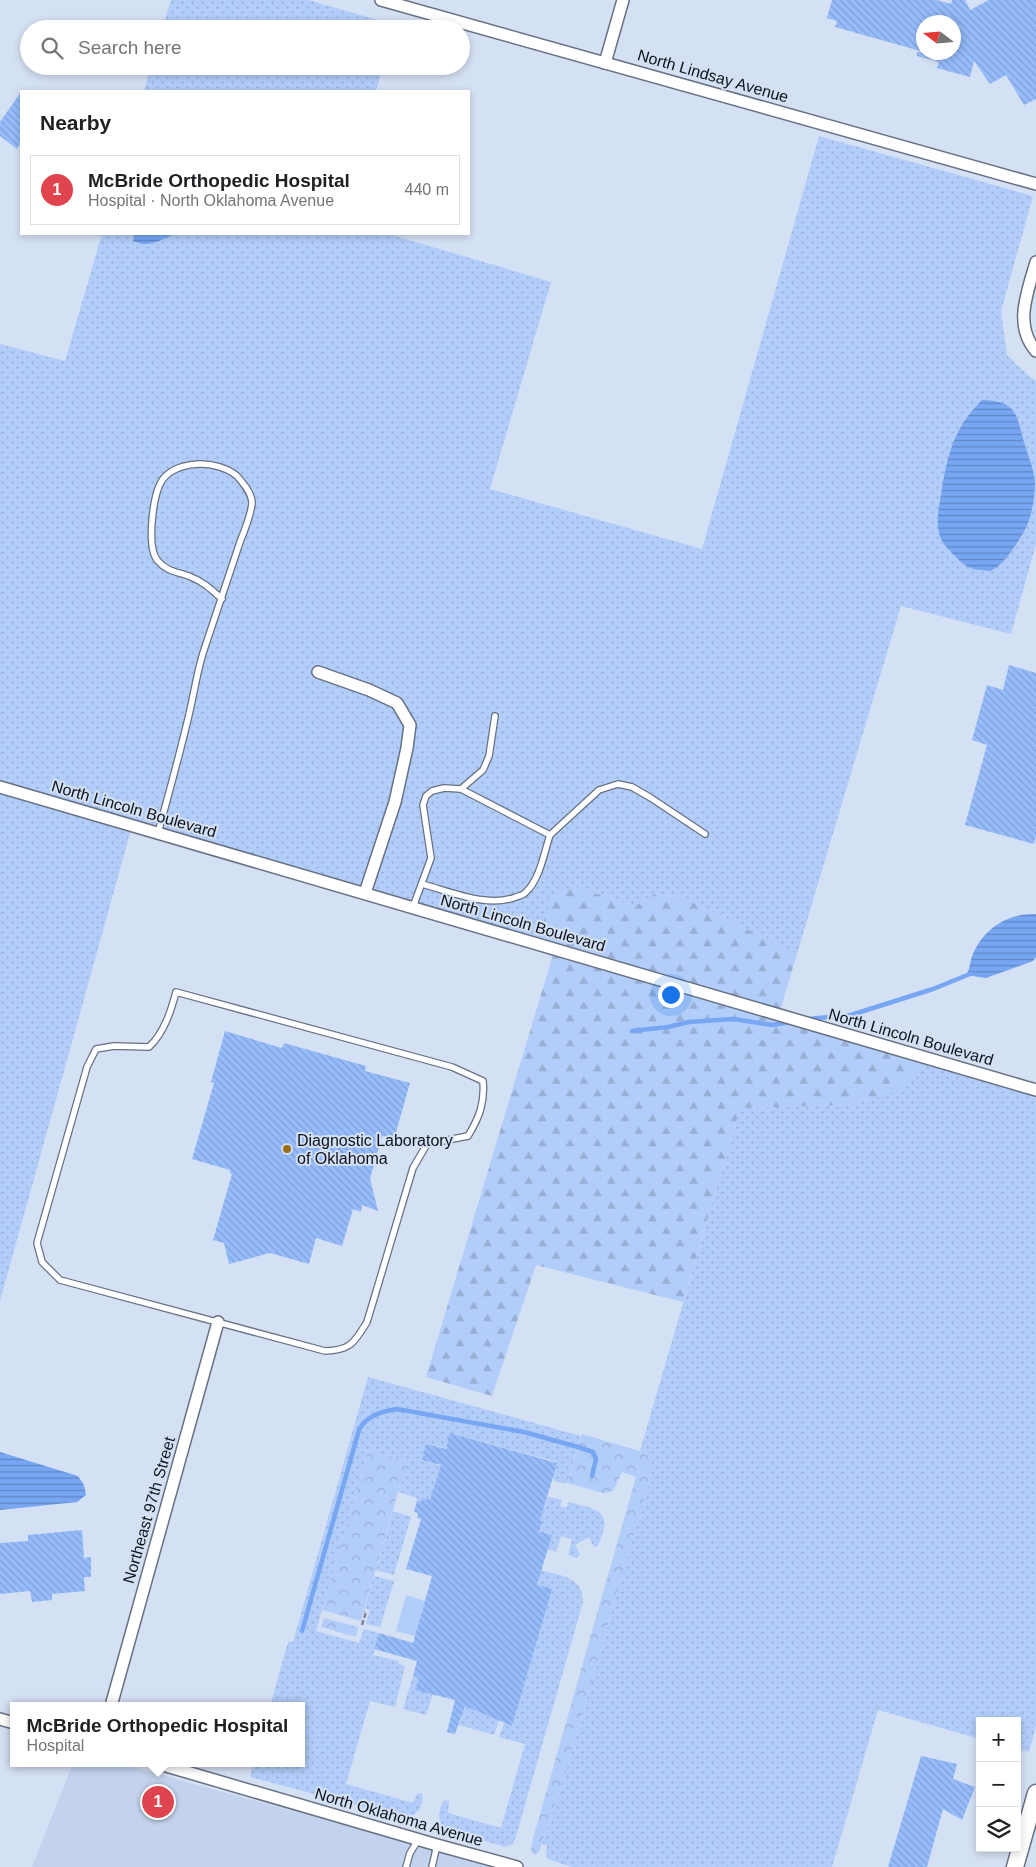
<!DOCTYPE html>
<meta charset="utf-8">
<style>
:root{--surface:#fff;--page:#f2f2f2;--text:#202124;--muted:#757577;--line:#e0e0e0;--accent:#996f1c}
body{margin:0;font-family:Helvetica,sans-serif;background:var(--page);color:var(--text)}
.controls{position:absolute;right:15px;bottom:15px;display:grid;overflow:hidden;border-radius:0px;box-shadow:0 2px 8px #0003}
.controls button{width:45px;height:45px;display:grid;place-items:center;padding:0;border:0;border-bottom:1px solid var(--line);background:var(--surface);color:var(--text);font:25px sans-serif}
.compass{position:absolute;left:916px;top:15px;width:45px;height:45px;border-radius:50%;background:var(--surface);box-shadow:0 2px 8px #0003;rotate:286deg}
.you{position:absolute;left:670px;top:994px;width:18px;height:18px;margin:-12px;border:4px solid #fff;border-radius:50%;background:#1a73e8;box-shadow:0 0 0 8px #1a73e833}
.badge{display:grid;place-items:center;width:32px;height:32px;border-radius:50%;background:var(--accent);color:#fff;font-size:16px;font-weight:700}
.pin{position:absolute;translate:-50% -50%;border:2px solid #fff;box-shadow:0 1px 5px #0006}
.popup{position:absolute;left:10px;top:1702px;width:295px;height:65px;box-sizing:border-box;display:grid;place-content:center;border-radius:0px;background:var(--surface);filter:drop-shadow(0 1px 4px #0005);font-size:16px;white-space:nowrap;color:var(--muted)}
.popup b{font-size:19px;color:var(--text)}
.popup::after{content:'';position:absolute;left:50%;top:100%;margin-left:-10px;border:10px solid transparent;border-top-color:var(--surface)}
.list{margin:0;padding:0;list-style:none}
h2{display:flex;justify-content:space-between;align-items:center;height:65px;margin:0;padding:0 20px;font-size:21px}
h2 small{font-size:16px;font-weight:400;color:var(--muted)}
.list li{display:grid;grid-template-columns:32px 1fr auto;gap:15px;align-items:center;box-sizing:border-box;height:70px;margin:0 10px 10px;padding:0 10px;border:1px solid var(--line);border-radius:0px}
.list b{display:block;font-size:19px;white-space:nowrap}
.list p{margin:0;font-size:16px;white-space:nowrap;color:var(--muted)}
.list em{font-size:16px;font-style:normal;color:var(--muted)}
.icon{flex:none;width:28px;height:28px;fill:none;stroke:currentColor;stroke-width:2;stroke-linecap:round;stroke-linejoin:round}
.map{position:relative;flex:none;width:1036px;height:1867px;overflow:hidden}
.search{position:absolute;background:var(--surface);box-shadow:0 2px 8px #0003;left:20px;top:20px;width:450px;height:55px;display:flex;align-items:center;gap:12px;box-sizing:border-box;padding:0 18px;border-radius:28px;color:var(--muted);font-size:19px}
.panel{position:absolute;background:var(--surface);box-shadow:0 2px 8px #0003;left:20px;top:90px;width:450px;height:145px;border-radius:0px}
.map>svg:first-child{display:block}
.built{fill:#c3d3ed}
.grass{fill:url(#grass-dots)}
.forest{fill:url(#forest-firs)}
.park{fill:url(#park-crowns)}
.pitch{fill:#b2cdf9}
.water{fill:url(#water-rules)}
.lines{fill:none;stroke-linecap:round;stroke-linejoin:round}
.stream{stroke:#77a6f3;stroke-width:4.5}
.building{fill:url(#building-back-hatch)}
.lane-casing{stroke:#667183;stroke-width:8}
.street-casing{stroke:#667183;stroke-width:14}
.secondary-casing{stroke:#667183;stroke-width:19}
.path{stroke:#7e8795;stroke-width:2.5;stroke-dasharray:5 2.5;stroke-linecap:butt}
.lane{stroke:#fff;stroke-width:5.5}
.street{stroke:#fff;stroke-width:11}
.secondary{stroke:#fff;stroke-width:16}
.poi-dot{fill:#996f1c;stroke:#d4e0f4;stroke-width:2}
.labels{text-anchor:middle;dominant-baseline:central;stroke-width:4;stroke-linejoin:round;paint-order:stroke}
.street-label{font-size:16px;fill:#0e1219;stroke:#d4e0f4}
.poi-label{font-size:16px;fill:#0e1219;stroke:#d4e0f4;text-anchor:start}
</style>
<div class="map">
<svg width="1036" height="1867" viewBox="0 0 1036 1867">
<defs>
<pattern id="grass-dots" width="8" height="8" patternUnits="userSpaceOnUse" patternTransform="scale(1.25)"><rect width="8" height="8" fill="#b2cdf9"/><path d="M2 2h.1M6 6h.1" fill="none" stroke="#98afd5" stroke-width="1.8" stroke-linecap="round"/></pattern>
<pattern id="forest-firs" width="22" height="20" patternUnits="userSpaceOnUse" patternTransform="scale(1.25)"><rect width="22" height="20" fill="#b2cdf9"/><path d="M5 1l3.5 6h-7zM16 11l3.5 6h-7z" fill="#98afd5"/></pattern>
<pattern id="park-crowns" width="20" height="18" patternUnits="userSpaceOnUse" patternTransform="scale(1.25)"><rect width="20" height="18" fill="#b2cdf9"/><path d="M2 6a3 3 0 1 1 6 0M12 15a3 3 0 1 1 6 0" fill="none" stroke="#98afd5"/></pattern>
<pattern id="water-rules" width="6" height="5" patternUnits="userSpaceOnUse" patternTransform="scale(1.25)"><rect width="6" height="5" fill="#77a6f3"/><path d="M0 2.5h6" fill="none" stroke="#6086c4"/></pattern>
<pattern id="building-back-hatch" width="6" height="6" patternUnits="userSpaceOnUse" patternTransform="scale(1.25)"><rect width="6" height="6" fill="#96bcfb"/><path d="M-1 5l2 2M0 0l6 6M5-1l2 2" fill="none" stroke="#80a1d7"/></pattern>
</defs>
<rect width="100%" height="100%" fill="#d4e0f4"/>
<!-- built -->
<path class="built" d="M73,1763H118L494,1867H32Z"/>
<!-- grass -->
<g class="grass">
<path d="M171,0H308L395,25L394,29H162Z"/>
<path d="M151,66H383L376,91H144Z"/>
<path d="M819,136L1033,196L1001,311L1007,355L1031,378L1036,380V544L1011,634L901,606L797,954L686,899L656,893L635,906L572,886L541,930L545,941L134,819L0,1301V344L65,361L102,234H389L551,282L490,489L702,549Z"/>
<path d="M926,1062L1036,1096V1726L1029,1752L1017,1749V1721H980V1739L878,1710L832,1867H572L550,1860L546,1856L547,1846L542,1844L564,1778L650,1479L653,1455L640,1451L740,1108L847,1105L893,1092Z"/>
<path d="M368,1377L581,1436L567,1483L556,1482L552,1478L557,1462L451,1433L446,1448L426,1444L422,1460L441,1466L443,1504L423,1498L421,1502L417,1501V1498L398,1492L407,1461L368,1450L316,1631L359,1643L364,1629L379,1633L373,1655L399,1661V1664L405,1666L395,1707L370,1701L346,1784L413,1803L417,1794L422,1793C425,1805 417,1817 404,1818L250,1777L254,1763H302V1706H270L288,1642H293Z"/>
<path d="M548,1497L562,1500L560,1506L567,1508L568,1502C600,1510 613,1510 598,1546L594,1547L589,1537L575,1545L580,1554L577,1558L568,1555L572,1539L561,1536L556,1552L547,1549L539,1532L516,1516L522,1506L543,1512Z"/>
<path d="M393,1511L411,1517L394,1575L376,1570Z"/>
<path d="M541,1570C561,1576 583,1576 583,1602L515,1840L512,1844L506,1847L447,1830C436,1822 438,1810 444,1800L449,1801L448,1813L501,1828L525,1744L499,1737L504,1723L512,1726L551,1590L537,1585Z"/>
<path d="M374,1576L394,1581L380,1627L366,1624L370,1610L365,1609Z"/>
<path d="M413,1676L419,1677L416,1689L433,1694L426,1715L403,1709Z"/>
<path d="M465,1706L499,1720L494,1735L449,1722H460Z"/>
</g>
<!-- forest -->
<path class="forest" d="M572,886L635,906L656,893L686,899L797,954L777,1021L926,1062L894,1092L847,1105L740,1108L683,1302L536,1265L492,1396L426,1377L552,958L541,930L551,897Z"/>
<!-- park -->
<g class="park">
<path d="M582,1434L653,1455L650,1479L564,1778L539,1852L535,1855L531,1851L532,1842L636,1477L622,1472L613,1491L603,1493L567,1483Z"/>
<path d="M368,1450L407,1461L361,1621L322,1610Z"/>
<path d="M324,1618L358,1627L356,1637L321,1627Z"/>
</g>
<!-- pitch -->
<path class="pitch" d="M406,1595L425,1601L415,1636L396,1631Z"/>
<!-- water -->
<g class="water">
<path d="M134,234H174C160,241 148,248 133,241Z"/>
<path d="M982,400C1017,401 1016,414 1024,442C1028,456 1034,468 1035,483C1035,493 1033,506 1030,517C1027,530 1004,567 990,571C988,571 985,570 982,570C969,570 963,564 954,555C948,549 941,542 939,533C936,521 939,507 941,495C947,456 953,429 982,400Z"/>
<path d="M1036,914V957L1033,961L986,978L966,975C970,969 970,963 972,956C983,929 1007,913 1036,914Z"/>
<path d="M0,1452L78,1476L84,1485L86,1495L77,1502L0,1510Z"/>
</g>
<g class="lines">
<!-- stream -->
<g class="stream">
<path d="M808,1019L851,1015L933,989L970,974"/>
<path d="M632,1031L668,1027L689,1022L719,1020L733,1019L772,1025L790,1022"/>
<path d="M302,1631L359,1430C366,1416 382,1411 397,1409L524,1432L578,1447L593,1452L596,1459L592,1476"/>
</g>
</g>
<!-- building -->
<g class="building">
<path d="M832,0H936L951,4L952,0H965L970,10L989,0H1036V99L1024,105L1006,75L990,84L974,61L970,77L937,68L939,62L917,56V52H954V22H924V52L835,27L837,21L827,18Z"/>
<path d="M21,92V142L17,149L0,136V122Z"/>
<path d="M1009,665L1036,673V836L1034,844L965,825L987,745L972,740L987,685L1003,690Z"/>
<path d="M225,1031L282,1048L284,1043L366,1066L365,1071L410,1083L394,1139L382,1136L370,1179L378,1211L362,1205L361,1212L353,1209L342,1246L316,1238L309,1264L270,1253L229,1264L224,1243L213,1240L232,1174L230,1173V1170L192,1159L214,1083L211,1082Z"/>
<path d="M450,1433L557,1463L540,1521H542L539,1532L552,1535L537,1585L552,1589L512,1726L465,1706L455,1734L447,1732L455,1700L415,1690L419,1677L413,1676L417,1661L374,1649L379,1633L413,1643L432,1576L406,1569L421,1519L417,1518L418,1513L414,1512L417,1501L421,1502L422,1498L430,1500L441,1465L422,1460L426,1444L446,1449Z"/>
<path d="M82,1530L84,1558L91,1557V1577H84L85,1591L52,1594V1600L32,1602L30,1591L0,1594V1543L28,1541V1535Z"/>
<path d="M921,1756L957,1764L953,1779L975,1787L962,1820L943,1809L927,1867H888Z"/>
</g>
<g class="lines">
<defs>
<g id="lane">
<path d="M461,789L483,770L489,756L495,716"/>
<path d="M158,833C168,797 178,760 187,723C193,700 196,676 203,653C215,616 228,579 240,542C244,532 252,512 252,502C251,492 243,483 237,476C218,459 172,459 160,484C153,499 146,548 158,561C167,572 179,572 191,577C204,582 212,590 222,599"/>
<path d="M422,884C452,892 487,908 516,897C519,896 524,895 526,892C540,879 544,853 550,835"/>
<path d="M413,907L431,858L423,805L426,796L432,791L444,788L461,789L550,835L599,790L618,784L632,787L651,798L705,834"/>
<path d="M176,992L452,1067L483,1081C485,1103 479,1118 468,1136L427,1144L413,1168L367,1322C354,1343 351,1350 325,1351L60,1280L42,1262L37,1243L87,1067L96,1049L114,1046L149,1047C164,1033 171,1011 176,992Z"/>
<path d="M406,1867L410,1853L418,1840"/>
<path d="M432,1867L437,1845"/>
</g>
<g id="street">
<path d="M381,0L1036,184"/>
<path d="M605,63L623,0"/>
<path d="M1036,262C1028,291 1013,325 1036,351"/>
<path d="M318,672L369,690L397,703L410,725L407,748L395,802L365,893"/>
<path d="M0,787L1036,1090"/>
<path d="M111,1706L218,1322"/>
<path d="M0,1719L14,1723"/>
<path d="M156,1763L437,1845L517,1867"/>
</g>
<path id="secondary" d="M1015,1867L1036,1793"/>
</defs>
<!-- lane casing -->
<use href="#lane" class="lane-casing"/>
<!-- street casing -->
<use href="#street" class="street-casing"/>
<!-- secondary casing -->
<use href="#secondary" class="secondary-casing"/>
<!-- path -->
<path class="path" d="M362,1625L366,1612H364"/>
<!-- lane -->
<use href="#lane" class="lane"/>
<!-- street -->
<use href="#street" class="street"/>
<!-- secondary -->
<use href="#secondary" class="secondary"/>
</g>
<!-- markers -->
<circle class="poi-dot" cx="287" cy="1149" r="5"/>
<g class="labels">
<!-- street labels -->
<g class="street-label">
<text transform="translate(713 76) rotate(16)">North Lindsay Avenue</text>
<text transform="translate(134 809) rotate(16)">North Lincoln Boulevard</text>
<text transform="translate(523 923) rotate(16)">North Lincoln Boulevard</text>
<text transform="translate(911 1037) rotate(16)">North Lincoln Boulevard</text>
<text transform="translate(149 1510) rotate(-74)">Northeast 97th Street</text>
<text transform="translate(399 1817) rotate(16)">North Oklahoma Avenue</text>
</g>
<!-- poi labels -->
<g class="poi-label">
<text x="297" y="1140">Diagnostic Laboratory<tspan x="297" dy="18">of Oklahoma</tspan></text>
</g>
</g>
</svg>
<div class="controls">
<button>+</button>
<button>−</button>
<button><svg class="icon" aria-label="layers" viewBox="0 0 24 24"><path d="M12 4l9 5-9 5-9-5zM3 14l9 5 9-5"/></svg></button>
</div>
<svg class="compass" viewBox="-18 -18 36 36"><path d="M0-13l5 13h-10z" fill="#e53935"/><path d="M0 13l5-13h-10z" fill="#757577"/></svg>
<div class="you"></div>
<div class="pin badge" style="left:158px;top:1802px;background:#e0444e">1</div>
<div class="popup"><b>McBride Orthopedic Hospital</b>Hospital</div>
<div class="search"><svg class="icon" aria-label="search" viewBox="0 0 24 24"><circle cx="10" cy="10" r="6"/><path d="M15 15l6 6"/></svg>Search here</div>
<section class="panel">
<h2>Nearby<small></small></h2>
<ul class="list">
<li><span class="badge" style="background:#e0444e">1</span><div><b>McBride Orthopedic Hospital</b><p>Hospital · North Oklahoma Avenue</p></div><em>440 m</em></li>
</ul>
</section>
</div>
